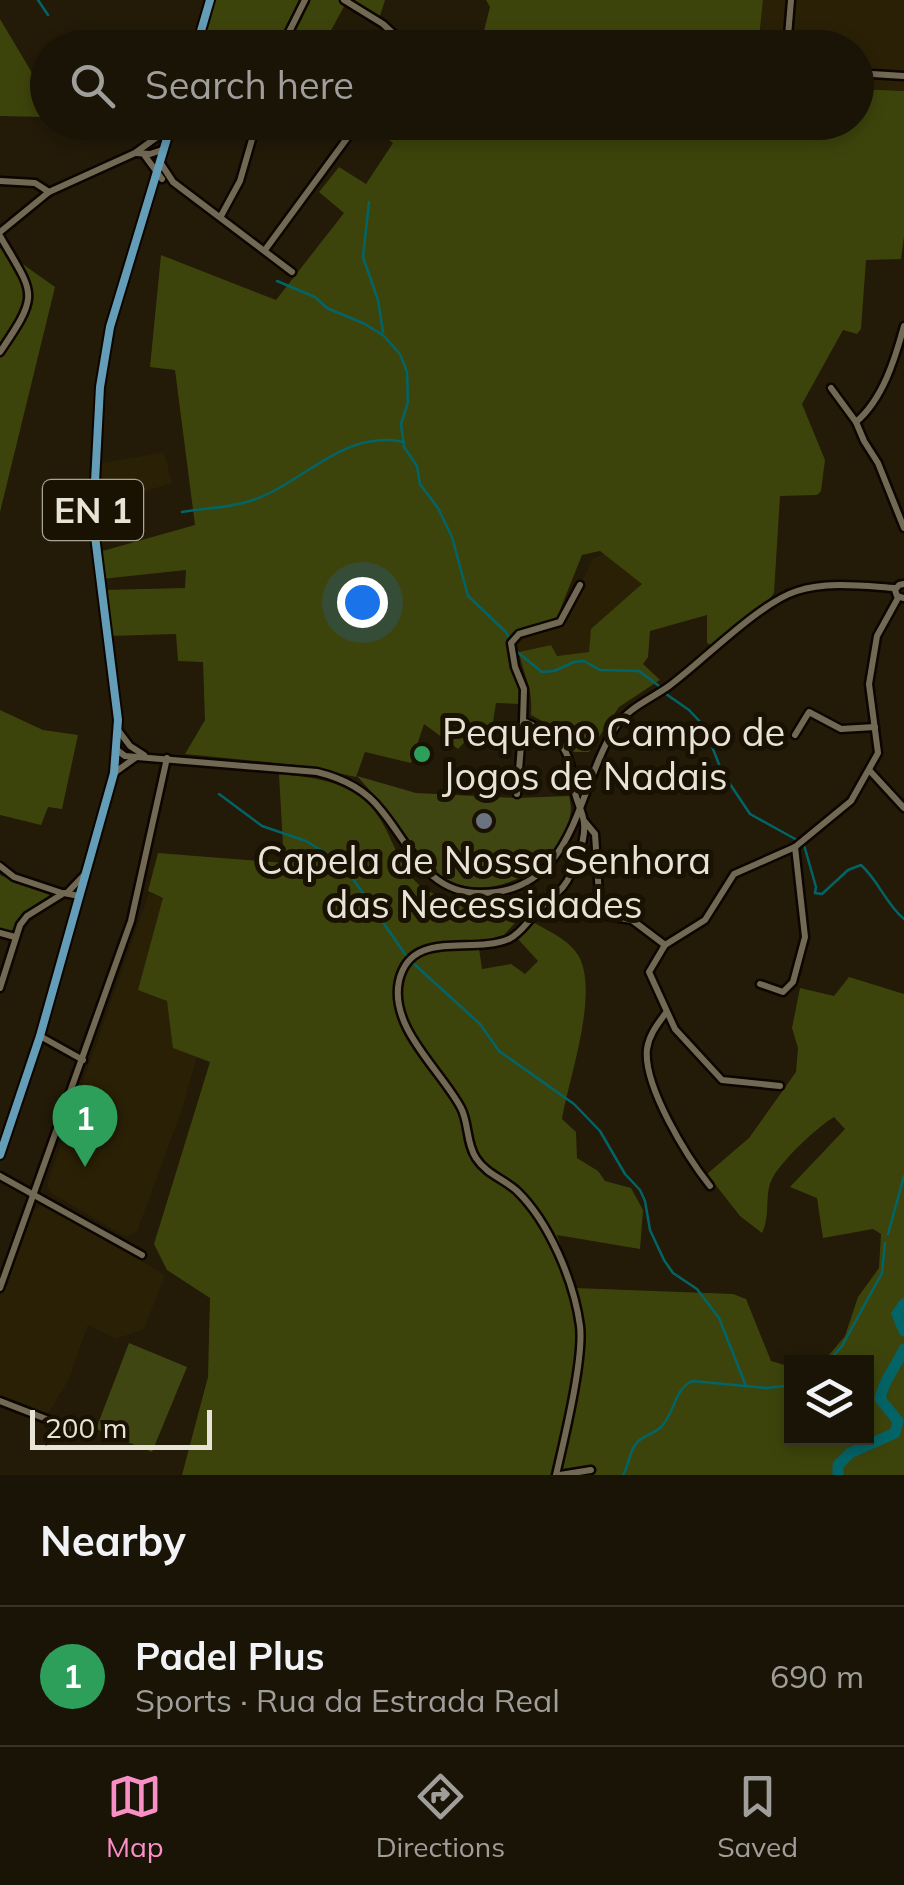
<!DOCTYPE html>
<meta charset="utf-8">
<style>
:root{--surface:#1a1406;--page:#272114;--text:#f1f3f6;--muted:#9f9e9b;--line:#383328;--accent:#fa8fc6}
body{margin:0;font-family:Mulish,sans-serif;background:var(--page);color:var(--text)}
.controls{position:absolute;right:30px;bottom:30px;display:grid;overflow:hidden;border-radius:0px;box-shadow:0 5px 15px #0003}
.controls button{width:90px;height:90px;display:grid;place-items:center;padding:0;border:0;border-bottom:2px solid var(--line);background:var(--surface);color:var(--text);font:50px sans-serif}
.scale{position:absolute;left:30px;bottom:25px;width:182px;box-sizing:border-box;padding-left:10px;border:5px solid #e8e3d7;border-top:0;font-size:28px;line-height:35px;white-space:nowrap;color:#e8e3d7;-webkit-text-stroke:8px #191102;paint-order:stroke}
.you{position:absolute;left:362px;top:602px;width:35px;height:35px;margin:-25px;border:8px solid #fff;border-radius:50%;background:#1a73e8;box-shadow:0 0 0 15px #1a73e833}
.badge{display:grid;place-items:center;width:65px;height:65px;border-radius:50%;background:var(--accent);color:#fff;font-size:32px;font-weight:700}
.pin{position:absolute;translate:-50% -82px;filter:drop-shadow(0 2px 5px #0008)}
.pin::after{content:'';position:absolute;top:52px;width:35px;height:30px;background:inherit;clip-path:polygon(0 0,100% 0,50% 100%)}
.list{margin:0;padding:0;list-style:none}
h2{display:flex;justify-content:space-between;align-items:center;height:130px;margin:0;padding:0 40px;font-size:42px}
h2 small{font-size:32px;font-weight:400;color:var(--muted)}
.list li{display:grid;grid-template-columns:65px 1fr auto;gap:30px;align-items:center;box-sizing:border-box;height:140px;padding:0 40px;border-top:2px solid var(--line)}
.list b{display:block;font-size:38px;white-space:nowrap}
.list p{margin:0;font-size:32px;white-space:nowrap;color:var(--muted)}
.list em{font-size:32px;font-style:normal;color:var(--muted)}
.icon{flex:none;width:55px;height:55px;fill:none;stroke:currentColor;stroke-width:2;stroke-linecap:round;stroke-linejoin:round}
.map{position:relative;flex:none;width:904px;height:1475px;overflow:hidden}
.search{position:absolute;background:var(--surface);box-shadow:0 5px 15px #0003;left:30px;right:30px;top:30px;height:110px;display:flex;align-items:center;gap:25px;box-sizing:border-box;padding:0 35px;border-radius:55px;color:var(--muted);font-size:38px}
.sheet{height:270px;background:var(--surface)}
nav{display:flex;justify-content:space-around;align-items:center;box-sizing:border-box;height:140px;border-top:2px solid var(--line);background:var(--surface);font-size:28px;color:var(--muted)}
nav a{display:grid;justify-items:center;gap:5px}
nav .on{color:var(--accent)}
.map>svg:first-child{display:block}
.built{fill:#2a2006}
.green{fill:#3f4612}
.forest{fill:#3d440b}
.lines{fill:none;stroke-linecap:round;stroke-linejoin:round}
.stream{stroke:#036467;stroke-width:2.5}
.river{stroke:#036467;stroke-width:11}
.minor-casing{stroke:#0c0500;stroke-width:11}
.major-casing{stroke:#0c0500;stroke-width:12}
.minor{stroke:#726954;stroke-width:6}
.major{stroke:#649db7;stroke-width:8}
.leisure-dot{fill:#2e9e5b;stroke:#191102;stroke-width:4}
.worship-dot{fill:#6b7280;stroke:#191102;stroke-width:4}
.labels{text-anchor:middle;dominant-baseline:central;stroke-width:10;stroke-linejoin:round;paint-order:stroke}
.shield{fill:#191102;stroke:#aaa497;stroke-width:2.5}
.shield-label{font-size:35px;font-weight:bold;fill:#e8e3d7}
.poi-label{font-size:38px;fill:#e8e3d7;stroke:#191102;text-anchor:start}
</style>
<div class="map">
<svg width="904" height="1475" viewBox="0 0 904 1475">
<rect width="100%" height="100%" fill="#231a08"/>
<!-- built -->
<g class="built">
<path d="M763,0H904V91L857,88L856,48H758Z"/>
<path d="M164,452L172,483L101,505L102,463Z"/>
<path d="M604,554L642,583L590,652L557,656L551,645L519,652L515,641L521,635L563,623L593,558Z"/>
<path d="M149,893L163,898L164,999L168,1003L175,1049L197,1056L183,1106L137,1232L126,1237L51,1193L47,1184Z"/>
<path d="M46,1203L165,1275L144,1329L116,1339L88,1325L68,1381L47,1415L0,1395V1296L33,1210Z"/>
</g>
<!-- green -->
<g class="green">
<path d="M357,776L416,793L516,798L569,796C573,812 570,819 564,833C542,877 487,903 440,877C413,863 402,828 383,805C375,795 365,786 357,776Z"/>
<path d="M129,1343L187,1367L152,1452L96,1429Z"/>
</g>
<!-- forest -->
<g class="forest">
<path d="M212,0H385L379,19L347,1L329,34L347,47H286L274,42L271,47L209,48L200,44Z"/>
<path d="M486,0H763L758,47H480L490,7Z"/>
<path d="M0,19L47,98V117L0,116Z"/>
<path d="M857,89L904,91V236L901,259L866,260L861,329L857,334L843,330L802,404L825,460L821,491L817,495L780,496L774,593L767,603L711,645L707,643V615L650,631L648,657L643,664L660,680L619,707L589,752H574L564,733L531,715C533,686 524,678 519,652L551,645L557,656L589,652L591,629L642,584L600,551L582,555L556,620L511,636C505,662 523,679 521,704L496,703L491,734L473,733L458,749L424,724L411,763L365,752L356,777L306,766L185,754L205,720L203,662L178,661L176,634L109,636L103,590L185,588L186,570L102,579L99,552L195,525L175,370L150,367L161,255L276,300L344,213L319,192L339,167L366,184L393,143L367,123L856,122Z"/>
<path d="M0,248L55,287L0,512Z"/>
<path d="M0,710L43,730L78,735L62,809L48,807L41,825L0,815Z"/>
<path d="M279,774C308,777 335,779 360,797C405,830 387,896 466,901C481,902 497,896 512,895L523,914L504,935L478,942L482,969L511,964L525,974L538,961L518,939L533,922C548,931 568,939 578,955C600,991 569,1078 562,1119L576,1132L577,1158L598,1171L605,1181L631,1188L643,1210L640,1249L557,1235L575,1288L733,1294L746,1299L771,1361L791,1367L792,1438H866V1362H823L845,1336L858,1297L879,1268L881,1234L873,1229L823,1238L817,1198L790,1187L845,1129L834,1117C817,1127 781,1161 772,1179C764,1194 771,1215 762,1233L740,1216L707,1174L749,1138L796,1072L798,1048L792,1028L800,988L834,996L849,977L904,994V1475H182L208,1377L210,1298L167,1270L154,1244L210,1062L173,1048L167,1001L138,990L163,898L148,891L158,853L284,863Z"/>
<path d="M0,875L50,895L24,913L10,933L0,930Z"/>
</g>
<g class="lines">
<!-- stream -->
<g class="stream">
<path d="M38,0L48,15"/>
<path d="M369,202L363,257L378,300L383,332"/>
<path d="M277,281L315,297L327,308L365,324L384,336L400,354L407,372L408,402L401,424L404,447L417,466L420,484L438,508L452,537L468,596L506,632L516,651L542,672L554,671L574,662L584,661L600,670L639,671L659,686"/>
<path d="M182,512C205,508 231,508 253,500C305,482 344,429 404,442"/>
<path d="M666,694L689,710L704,726L722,772L750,814L797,840"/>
<path d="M219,794L262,826L306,841L342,863L407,957"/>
<path d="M804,845L816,887L815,893L822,894L848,870L861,865C879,881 885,903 904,919"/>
<path d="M413,963L480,1024L499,1051L574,1104L600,1131L625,1174L640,1190L645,1201L650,1230L664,1260L673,1273L697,1289L719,1318L746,1386"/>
<path d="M888,1234L904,1176"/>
<path d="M828,1362L842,1346L882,1273L885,1243"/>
<path d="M623,1475C629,1465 629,1454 635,1445C642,1435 653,1435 661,1427C676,1412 672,1392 692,1381L767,1388L792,1385"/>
</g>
<!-- river -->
<g class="river">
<path d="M904,1304L897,1314L904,1331"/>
<path d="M838,1475V1465L850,1453L895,1433L898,1421L880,1399C884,1379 896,1367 904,1349"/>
</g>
<defs>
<g id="minor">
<path d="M344,0L383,24L409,48"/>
<path d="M281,48L305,0"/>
<path d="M787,48L791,0"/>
<path d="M856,73L904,76"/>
<path d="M136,153L150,154L162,150"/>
<path d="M145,156L162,179"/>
<path d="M160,162L173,182L292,272"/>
<path d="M0,181L35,183L49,192"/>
<path d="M221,216L240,181L257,122"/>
<path d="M0,232L49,192L135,153L168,129"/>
<path d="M0,236C34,295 41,292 0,352"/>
<path d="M265,250L359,122"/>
<path d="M904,326C895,359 883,399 856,422L864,441L878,463L904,528"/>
<path d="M831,388L856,422"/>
<path d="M904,584L899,585L895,590L897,596L904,598"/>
<path d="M118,730L130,746L144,755"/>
<path d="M795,735L809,712L841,729L875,727"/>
<path d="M117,750L125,756L317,772C342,778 365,789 381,810C410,845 427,894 481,893C576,893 576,789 615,728C627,708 651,699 669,686C703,661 759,603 797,591C827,581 864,586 895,588"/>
<path d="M870,771L904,808"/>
<path d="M114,773L135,758"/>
<path d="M517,794L523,721"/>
<path d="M585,822L595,834L600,910L608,916L632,920L665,945"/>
<path d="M0,866L14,877L62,893"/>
<path d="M67,893L86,873"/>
<path d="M0,933L15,937"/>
<path d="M665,945L705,920L734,874L795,847L851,801L878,753L869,684L877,636L898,598"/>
<path d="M665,945L649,972L675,1029L722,1080L780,1086"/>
<path d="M760,984L783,992L793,982L805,937L795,847"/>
<path d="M0,988L20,925L27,916L64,893L79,896"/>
<path d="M665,1014C657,1025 649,1035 647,1049C643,1086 687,1157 710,1186"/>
<path d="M40,1036L83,1060"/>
<path d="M0,1176L142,1255"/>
<path d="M0,1288L131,921L167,758"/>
<path d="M0,1401L72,1429"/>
<path d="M556,1475C564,1440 584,1359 580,1326C574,1281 549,1222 517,1191C504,1179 486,1174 476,1158C466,1143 469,1123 461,1108C441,1070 389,1028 399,981C411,928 472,955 509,939C521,933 527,922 536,913C544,903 555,896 563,887C574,873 586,840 584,823C583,811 575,800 574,787C571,747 559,736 523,721L524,689L515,667L511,643L519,634L560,622L580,585"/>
<path d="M560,1475L591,1470"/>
</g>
<g id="major">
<path d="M196,48L210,0"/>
<path d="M0,1155L40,1036L114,773L118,720L93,520L100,387L110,327L172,122"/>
</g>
</defs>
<!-- minor casing -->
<use href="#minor" class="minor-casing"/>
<!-- major casing -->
<use href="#major" class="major-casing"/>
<!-- minor -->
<use href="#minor" class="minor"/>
<!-- major -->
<use href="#major" class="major"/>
</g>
<!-- markers -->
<circle class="leisure-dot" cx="422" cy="754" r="10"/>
<circle class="worship-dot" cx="484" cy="821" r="10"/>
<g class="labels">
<!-- shield labels -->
<rect class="shield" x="43" y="480" width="100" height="60" rx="8"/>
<g class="shield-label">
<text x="93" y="510">EN 1</text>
</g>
<!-- poi labels -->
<g class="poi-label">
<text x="442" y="732">Pequeno Campo de<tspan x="442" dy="44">Jogos de Nadais</tspan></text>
<text x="484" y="860" text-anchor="middle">Capela de Nossa Senhora<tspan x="484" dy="44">das Necessidades</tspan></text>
</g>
</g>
</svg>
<div class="controls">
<button><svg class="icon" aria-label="layers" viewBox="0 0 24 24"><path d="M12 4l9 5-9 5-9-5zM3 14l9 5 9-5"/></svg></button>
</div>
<div class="scale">200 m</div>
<div class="you"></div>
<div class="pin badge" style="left:85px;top:1167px;background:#2e9e5b">1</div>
<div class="search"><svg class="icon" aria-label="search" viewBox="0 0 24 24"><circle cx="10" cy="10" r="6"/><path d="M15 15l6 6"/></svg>Search here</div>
</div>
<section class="sheet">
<h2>Nearby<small></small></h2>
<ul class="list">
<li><span class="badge" style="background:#2e9e5b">1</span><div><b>Padel Plus</b><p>Sports · Rua da Estrada Real</p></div><em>690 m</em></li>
</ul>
</section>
<nav>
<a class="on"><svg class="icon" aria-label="map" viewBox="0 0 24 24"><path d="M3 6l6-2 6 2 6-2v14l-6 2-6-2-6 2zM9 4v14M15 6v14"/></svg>Map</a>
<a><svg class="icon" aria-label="directions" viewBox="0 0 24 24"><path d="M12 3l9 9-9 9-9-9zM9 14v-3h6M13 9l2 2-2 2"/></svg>Directions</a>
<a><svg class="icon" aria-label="saved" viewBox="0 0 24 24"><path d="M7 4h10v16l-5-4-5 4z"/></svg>Saved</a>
</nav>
